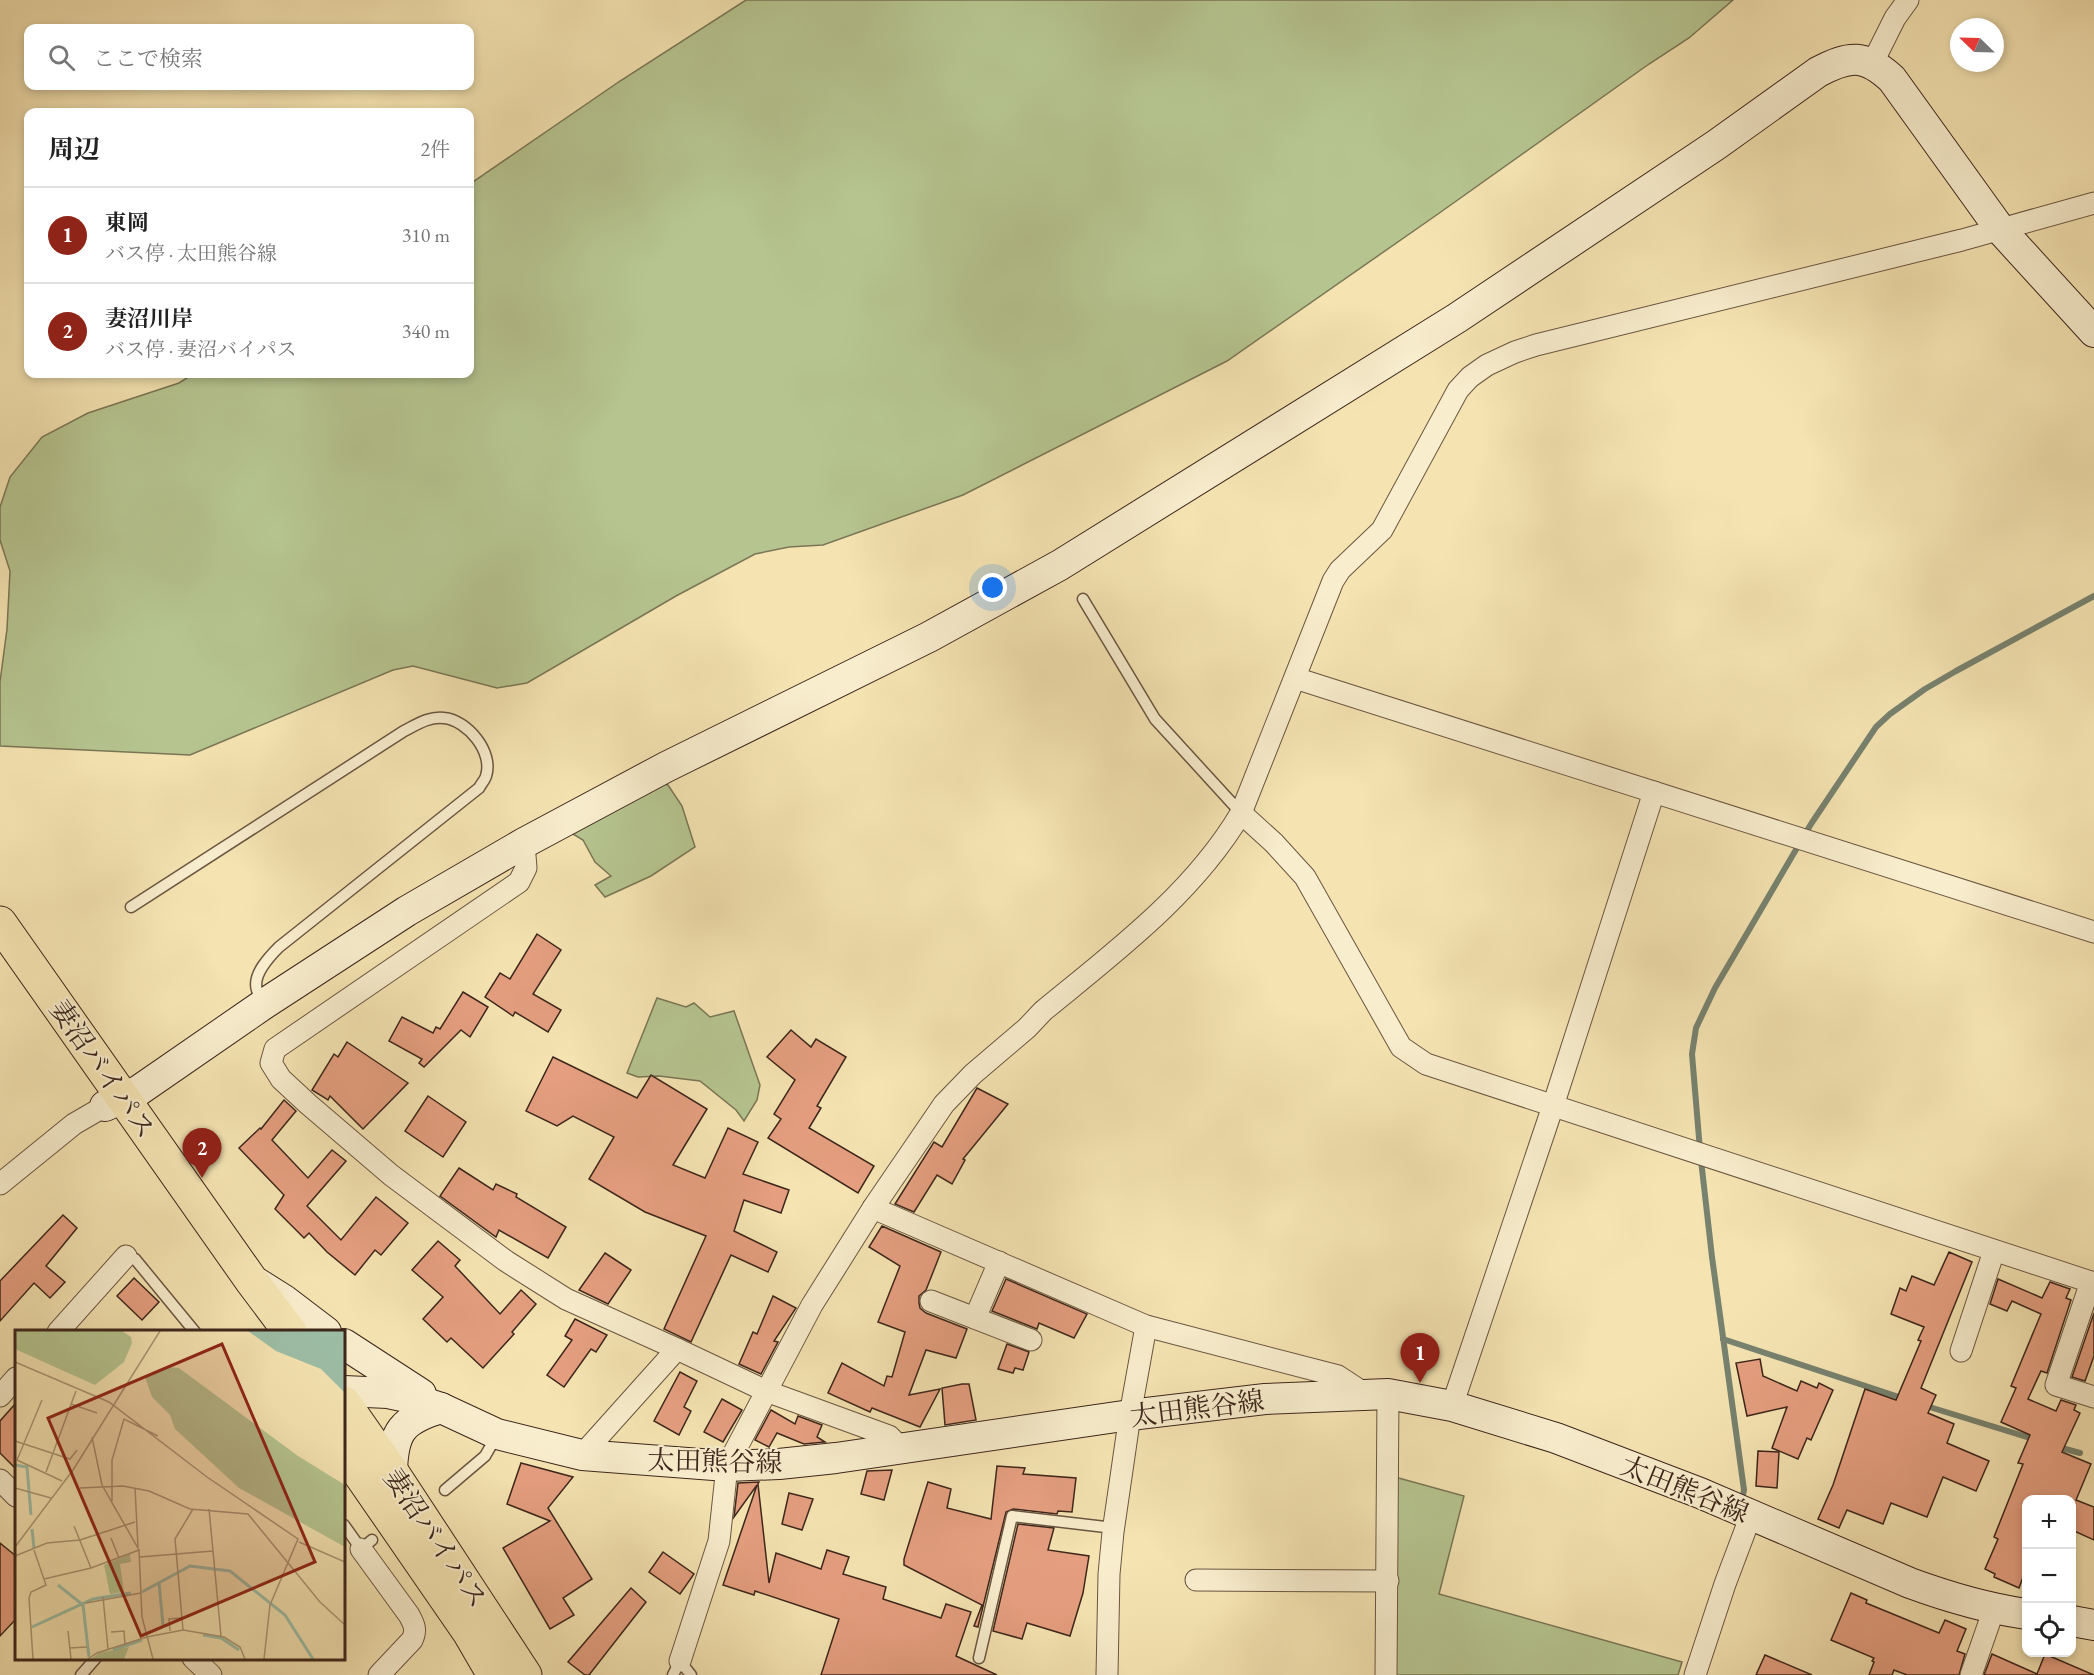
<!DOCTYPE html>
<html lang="ja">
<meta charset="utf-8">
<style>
:root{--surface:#fff;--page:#f6f6f6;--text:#222;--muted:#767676;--line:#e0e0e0;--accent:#8f2418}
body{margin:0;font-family:"EB Garamond","Noto Serif JP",serif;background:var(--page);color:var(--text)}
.controls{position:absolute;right:18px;bottom:18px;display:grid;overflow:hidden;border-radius:12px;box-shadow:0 3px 9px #0003}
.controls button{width:54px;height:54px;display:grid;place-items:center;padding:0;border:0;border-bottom:2px solid var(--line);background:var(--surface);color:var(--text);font:30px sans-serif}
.compass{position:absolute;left:1950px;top:18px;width:54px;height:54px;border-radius:50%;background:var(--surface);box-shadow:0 3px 9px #0003;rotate:293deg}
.you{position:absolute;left:993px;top:588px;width:21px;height:21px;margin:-15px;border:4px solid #fff;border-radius:50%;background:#1a73e8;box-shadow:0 0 0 9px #1a73e833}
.badge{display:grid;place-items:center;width:39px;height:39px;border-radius:50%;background:var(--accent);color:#fff;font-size:20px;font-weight:700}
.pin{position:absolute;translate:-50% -50px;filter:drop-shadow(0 2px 3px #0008)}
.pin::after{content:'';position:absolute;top:32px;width:21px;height:18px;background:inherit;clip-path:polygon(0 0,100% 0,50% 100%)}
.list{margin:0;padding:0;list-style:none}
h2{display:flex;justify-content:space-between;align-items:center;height:78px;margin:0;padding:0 24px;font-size:26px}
h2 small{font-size:20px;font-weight:400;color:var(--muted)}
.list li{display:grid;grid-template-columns:39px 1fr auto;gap:18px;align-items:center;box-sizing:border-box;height:96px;padding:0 24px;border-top:2px solid var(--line)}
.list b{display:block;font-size:22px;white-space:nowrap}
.list p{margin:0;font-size:20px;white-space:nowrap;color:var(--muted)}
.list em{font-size:20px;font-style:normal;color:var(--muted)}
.icon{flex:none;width:33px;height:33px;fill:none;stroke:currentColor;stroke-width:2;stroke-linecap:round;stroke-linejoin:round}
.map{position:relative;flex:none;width:2094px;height:1675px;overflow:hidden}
.search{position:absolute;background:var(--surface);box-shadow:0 3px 9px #0003;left:24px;top:24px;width:450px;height:66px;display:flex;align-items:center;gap:15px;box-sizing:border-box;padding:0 21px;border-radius:12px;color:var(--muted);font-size:22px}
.panel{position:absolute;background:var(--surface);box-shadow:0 3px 9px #0003;left:24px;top:108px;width:450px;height:270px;border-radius:12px}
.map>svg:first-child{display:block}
.green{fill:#b6c590;stroke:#7a7656;stroke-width:1.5}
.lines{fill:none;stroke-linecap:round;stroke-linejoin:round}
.stream{stroke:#77826f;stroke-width:6}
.building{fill:#e59f80;stroke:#3d261b;stroke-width:1.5}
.lane-casing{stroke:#6b5641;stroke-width:13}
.street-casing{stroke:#6b5641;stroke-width:23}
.secondary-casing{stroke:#3d261b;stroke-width:32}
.highway-casing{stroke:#3d261b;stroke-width:35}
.lane{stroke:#f8edcd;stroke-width:10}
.street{stroke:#f8edcd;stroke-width:21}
.secondary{stroke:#f8edcd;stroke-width:30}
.highway{stroke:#f5e4b2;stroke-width:33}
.labels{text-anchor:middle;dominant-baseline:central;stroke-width:4.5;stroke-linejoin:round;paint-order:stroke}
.street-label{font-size:27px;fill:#3d261b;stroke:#f8edcd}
.inset-river{fill:none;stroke:#9dbfa7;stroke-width:3}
.inset-road{fill:none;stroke:#ab9876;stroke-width:1.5}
.view{fill:#8f2418;fill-opacity:0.15;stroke:#8f2418;stroke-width:3}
.inset-edge{fill:none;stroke:#3d261b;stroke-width:3}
</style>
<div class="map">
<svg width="2094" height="1675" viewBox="0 0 2094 1675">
<rect width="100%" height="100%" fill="#f5e4b2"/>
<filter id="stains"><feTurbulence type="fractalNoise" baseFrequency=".00333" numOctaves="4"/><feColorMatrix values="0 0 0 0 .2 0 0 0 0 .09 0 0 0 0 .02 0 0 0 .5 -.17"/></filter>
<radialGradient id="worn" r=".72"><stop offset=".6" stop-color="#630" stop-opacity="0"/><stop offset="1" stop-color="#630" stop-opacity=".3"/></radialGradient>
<!-- green -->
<g class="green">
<path d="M746,0H1733L1689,38L1649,64L1438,214L1227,361L963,495L823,545L789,547L755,554L676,596L527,683L497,688L413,666L393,670L190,755L0,746V682L7,629L10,571L0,540V507L10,477L42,437L88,413L179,383L193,374H470V184L620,81Z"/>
<path d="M660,783L668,785L682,806L695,847L651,876L605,897L595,885L611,876L595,862L583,840L568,831Z"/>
<path d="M657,998L686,1007L694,1003L710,1017L734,1011L760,1085L757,1100L744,1121L736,1110L700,1081L659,1076L638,1077L627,1073Z"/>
<path d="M1395,1477L1464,1496L1439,1594L1682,1662L1678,1675H1393Z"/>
</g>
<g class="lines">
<!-- stream -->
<g class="stream">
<path d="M1700,1150L1692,1054L1696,1028L1715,988L1811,824L1876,727L1890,714L1925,689L1956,671L2094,596"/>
<path d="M1701,1160L1712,1257L1744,1490L1742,1500"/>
<path d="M1723,1339L1905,1399"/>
<path d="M1923,1405L2037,1440"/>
<path d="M2058,1447L2080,1453"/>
</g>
</g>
<!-- building -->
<g class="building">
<path d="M537,934L561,950L533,994L561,1010L548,1032L515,1012L513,1016L485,997L500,973L510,979Z"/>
<path d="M463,992L488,1007L470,1037L461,1030L424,1067L419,1063L422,1059L389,1041L402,1017L433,1033L436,1027L440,1029Z"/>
<path d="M791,1030L811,1047L816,1039L846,1057L817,1106L821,1108L809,1128L874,1166L858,1193L768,1138L781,1119L774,1114L795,1080L767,1057Z"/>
<path d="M347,1042L408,1083L363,1129L330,1096L328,1100L312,1090L334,1054L338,1057Z"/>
<path d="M553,1057L637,1098L651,1075L707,1109L673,1165L705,1178L728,1128L758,1142L743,1174L789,1190L781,1213L744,1200L734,1231L777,1252L768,1272L731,1255L691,1342L664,1329L706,1236L645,1212L589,1179L614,1137L573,1116L557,1126L526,1111Z"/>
<path d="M977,1088L1008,1104L963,1159L965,1160L952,1184L937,1175L914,1212L895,1204L934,1142L942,1147Z"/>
<path d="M428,1096L466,1122L443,1157L405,1131Z"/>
<path d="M284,1100L296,1111L272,1140L308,1178L332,1150L346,1161L307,1206L341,1240L376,1197L408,1223L381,1255L375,1250L355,1275L327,1252L309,1233L304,1238L275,1209L284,1195L239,1148L260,1128L261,1129Z"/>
<path d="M459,1168L493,1190L496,1184L517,1194L516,1197L566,1227L548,1258L499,1230L496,1237L440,1196Z"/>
<path d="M63,1215L77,1228L46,1266L65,1282L50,1298L34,1283L0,1321V1281Z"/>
<path d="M882,1226L941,1252L926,1290L919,1296V1303L920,1308L926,1313L967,1329L956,1358L926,1350L909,1395L940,1389L920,1427L872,1408L870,1412L828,1393L842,1363L884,1386L887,1376L892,1377L905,1332L878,1322L900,1266L869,1247Z"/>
<path d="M438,1241L460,1260L455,1266L500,1314L521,1290L536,1304L512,1332L514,1334L483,1368L451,1338L447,1342L423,1319L443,1297L412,1270Z"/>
<path d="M1949,1252L1972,1262L1921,1388L1936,1395L1928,1413L1954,1424L1947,1443L1989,1461L1976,1491L1943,1477L1927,1517L1891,1503L1883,1524L1847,1510L1839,1528L1818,1519L1833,1485L1865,1389L1896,1400L1921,1341L1918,1340L1924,1327L1891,1314L1900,1288L1906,1291L1912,1276L1934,1285Z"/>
<path d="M605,1253L631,1270L608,1304L579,1290Z"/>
<path d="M134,1278L159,1302L142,1320L117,1296Z"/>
<path d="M1006,1279L1087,1314L1074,1338L1039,1323L1037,1329L992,1311Z"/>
<path d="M1998,1279L2042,1298L2050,1282L2070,1289L2066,1298L2071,1300L2047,1373L2041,1371L2028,1399L2056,1411L2061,1400L2076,1405L2074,1410L2080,1413L2062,1452L2091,1464L2076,1500L2094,1507V1540L2072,1530V1500H2026V1569L2019,1588L1994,1577L1995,1574L1985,1569L1998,1539L1994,1537L2023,1464L2018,1463L2030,1435L2001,1422L2016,1388L2011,1386L2041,1314L2012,1301L2007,1311L1990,1304Z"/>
<path d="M773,1296L796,1308L774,1341L778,1342L761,1374L739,1364L753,1332L757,1334Z"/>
<path d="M2094,1313V1356L2085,1381L2072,1377Z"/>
<path d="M575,1319L607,1335L596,1352L591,1349L564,1387L547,1375L572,1340L565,1336Z"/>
<path d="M1007,1344L1029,1352L1023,1370L1015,1368L1013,1373L998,1369Z"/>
<path d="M1760,1359L1763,1376L1797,1391L1801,1381L1817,1388L1819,1383L1833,1390L1811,1440L1807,1438L1798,1459L1772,1448L1787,1407L1747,1416L1736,1363Z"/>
<path d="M680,1372L697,1381L684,1407L691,1411L679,1435L654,1421Z"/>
<path d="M962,1384H969L976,1420L945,1425L942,1388Z"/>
<path d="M722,1399L742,1410L723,1442L704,1432Z"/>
<path d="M16,1403V1469L0,1453V1421Z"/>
<path d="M771,1410L795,1424L798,1416L822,1425L817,1437L825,1442L804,1444L777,1433L769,1447L755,1440Z"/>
<path d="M1758,1451L1779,1452L1777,1488L1756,1486Z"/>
<path d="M521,1463L573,1477L548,1508L592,1579L563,1598L574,1615L550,1629L503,1548L550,1521L507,1504Z"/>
<path d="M997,1466L1025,1468L1023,1474L1076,1478L1072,1512L1058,1511L1057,1514L1013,1509L1006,1512L978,1627L974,1626L982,1605L904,1565V1559L928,1482L951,1489L947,1508L991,1519Z"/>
<path d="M892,1470L884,1500L861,1494L867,1471Z"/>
<path d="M759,1482L758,1484L769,1583L776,1553L821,1569L827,1550L849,1557L843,1574L886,1587L883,1599L941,1618L946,1604L971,1612L956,1656L997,1675H821L839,1619L755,1591L754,1595L723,1585L757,1485L734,1517L738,1483Z"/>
<path d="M789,1493L813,1499L802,1530L782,1524Z"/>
<path d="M1018,1524L1054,1528L1048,1550L1089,1556L1083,1593L1070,1636L1027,1623L1022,1639L993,1631Z"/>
<path d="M0,1543L16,1556V1619L0,1636Z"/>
<path d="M663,1552L694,1574L680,1594L649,1572Z"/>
<path d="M631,1588L646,1602L589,1675H585L568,1662Z"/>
<path d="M1851,1593L1867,1600L1866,1603L1939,1633L1945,1620L1966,1629L1957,1651L1965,1654L1959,1675H1907L1894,1670L1892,1675H1869L1874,1662L1872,1661L1874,1658L1831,1640Z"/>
<path d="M1992,1654L2037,1674L2045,1654L2094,1675H1984Z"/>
<path d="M1765,1655L1812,1675H1756Z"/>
</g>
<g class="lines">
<defs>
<g id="lane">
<path d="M1083,599L1155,719L1241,813"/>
<path d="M131,907L404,731C416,725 429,716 444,718C467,720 494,752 486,776C485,780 481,784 479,788L279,947C269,957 252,975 257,990C258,994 261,999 263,1003"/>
<path d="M126,1256L135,1259L195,1332"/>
<path d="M445,1490L485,1456L496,1437"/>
<path d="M344,1525L361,1549L372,1540"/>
<path d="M979,1658L1012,1516L1114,1528"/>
<path d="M81,1675L96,1658"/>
<path d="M673,1675L680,1661L691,1675"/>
</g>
<g id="street">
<path d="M1873,62L1895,18L1908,0"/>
<path d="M1295,678L2094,932"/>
<path d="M1241,813L1274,843L1305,877L1401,1047L1426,1064L2094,1283"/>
<path d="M524,843L526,868L519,882L275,1049L271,1063L281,1079L308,1104L391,1175L506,1261L566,1299L677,1349L766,1391L889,1436L902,1449"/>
<path d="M0,1184L74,1124L105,1106"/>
<path d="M873,1208L1146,1326L1338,1376L1367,1395"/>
<path d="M2091,1282L2056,1385L2094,1397"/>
<path d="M931,1301L1031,1340"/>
<path d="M975,1318L999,1262"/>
<path d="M58,1332L126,1256"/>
<path d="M1961,1351L1994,1251"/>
<path d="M0,1396L16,1378"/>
<path d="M1452,1406L1553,1106L1654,792"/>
<path d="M582,1455L677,1349"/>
<path d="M0,1480L16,1496"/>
<path d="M361,1549L409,1615C414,1624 417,1630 412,1640L379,1675"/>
<path d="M1196,1580L1388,1581"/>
<path d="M193,1658L211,1675"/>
<path d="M680,1661L719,1541L727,1466L812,1305L873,1208L944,1104L973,1074L1027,1028L1043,1011C1115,952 1193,894 1241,813L1333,581L1340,570L1382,530L1458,390L1470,377L1487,365L1515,352L1536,345L1962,240L2094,203"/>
<path d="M1107,1675L1109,1574L1113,1532L1130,1415L1146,1326"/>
<path d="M1386,1675L1388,1394"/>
<path d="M1695,1675L1725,1584L1751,1515"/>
<path d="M1971,1675L1994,1609"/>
</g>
<g id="secondary">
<path d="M105,1106L138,1091L264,1004L407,911L524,843L666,767L929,637L1060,565L1457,318L1716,145L1818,72C1850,55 1865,54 1892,79L2000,229L2094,332"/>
<path d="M257,1283L284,1300L326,1332"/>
<path d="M344,1344L421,1394"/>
<path d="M344,1391L388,1393L407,1397L441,1408L497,1434L582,1455L727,1466L779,1464L836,1458L1130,1415L1265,1399L1388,1394L1452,1406L1556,1438L1700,1493L1910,1583C1948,1597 1986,1608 2026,1614"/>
<path d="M392,1472C393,1431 402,1420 441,1408"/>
<path d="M2072,1621L2094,1625"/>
</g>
<g id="highway">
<path d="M0,923L251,1280L290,1332"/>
<path d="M344,1403L392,1472L525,1675"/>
<path d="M344,1451L469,1632L494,1675"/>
</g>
</defs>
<!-- lane casing -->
<use href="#lane" class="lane-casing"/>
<!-- street casing -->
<use href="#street" class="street-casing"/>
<!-- secondary casing -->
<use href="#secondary" class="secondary-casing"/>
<!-- highway casing -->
<use href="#highway" class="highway-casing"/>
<!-- lane -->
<use href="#lane" class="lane"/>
<!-- street -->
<use href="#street" class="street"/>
<!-- secondary -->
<use href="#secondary" class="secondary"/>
<!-- highway -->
<use href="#highway" class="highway"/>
</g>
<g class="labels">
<!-- street labels -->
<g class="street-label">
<text transform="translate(103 1069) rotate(55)">妻沼バイパス</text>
<text transform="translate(1197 1408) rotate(-7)">太田熊谷線</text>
<text transform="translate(715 1461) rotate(1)">太田熊谷線</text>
<text transform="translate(1685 1489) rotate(22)">太田熊谷線</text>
<text transform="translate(436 1538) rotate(56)">妻沼バイパス</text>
</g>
</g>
<!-- overview -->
<g transform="translate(15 1330)">
<rect width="330" height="330" fill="#f5e4b2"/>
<path d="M0,1H107L116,7L117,13L109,32L80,55L0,19ZM153,37L164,38L283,126L330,155V217L224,158L160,99L155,85L137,67L130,47ZM115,224L116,232L105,234L109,262L95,264L89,235ZM114,317L109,329H76L84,323Z" fill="#b6c590"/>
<path d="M233,1H330V63L306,39L261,21Z" fill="#9dbfa7"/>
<path class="inset-river" d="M0,135L12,137L16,185M17,199L19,218M144,253L148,295M43,255L68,275L74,327M127,262L175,236L215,241L270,285L298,329M17,297L78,269L116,263M188,305L206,308L224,320M98,320L127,310"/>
<path class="inset-road" d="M0,32L94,72L192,147L283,209L255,275L249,329M27,70L2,130L47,151M56,74L82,83M77,107L87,155L124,220L127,287L138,329M0,111L55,129L62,120M31,142L61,61M0,158L36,168M65,158L108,156L134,161L175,179L233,184L305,272L330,295M120,158L123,217M97,171V130L109,89L143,106M194,179L206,306M59,196L76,238M96,208L104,228M284,212L330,232M0,217L58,140L145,1M0,226L32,213L65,210L120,192M125,227L198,221M29,249L76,238L124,220M88,267L93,319M71,273L126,263M168,300L160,209L178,179M53,301L56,329M155,301L154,289L166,288M96,302L109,301L110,315M54,318L72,317M18,329L14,268L16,262L31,255L19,220M73,329L82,323L132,307L168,300L209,307L225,317L230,329"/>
<path class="view" d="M207,14L300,232L126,306L33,88Z"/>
<rect width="330" height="330" class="inset-edge"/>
</g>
<rect width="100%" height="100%" filter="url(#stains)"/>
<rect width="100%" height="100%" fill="url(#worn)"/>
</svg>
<div class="controls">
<button>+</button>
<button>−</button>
<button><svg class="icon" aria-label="locate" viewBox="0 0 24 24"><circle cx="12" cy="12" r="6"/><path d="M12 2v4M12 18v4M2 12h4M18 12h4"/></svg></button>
</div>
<svg class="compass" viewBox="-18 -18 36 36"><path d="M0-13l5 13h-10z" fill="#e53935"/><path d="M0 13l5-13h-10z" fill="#767676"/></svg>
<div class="you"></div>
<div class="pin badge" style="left:1420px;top:1383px">1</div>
<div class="pin badge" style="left:202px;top:1178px">2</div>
<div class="search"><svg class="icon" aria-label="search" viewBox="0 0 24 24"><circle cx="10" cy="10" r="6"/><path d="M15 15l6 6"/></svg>ここで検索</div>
<section class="panel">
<h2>周辺<small>2件</small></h2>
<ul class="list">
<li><span class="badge">1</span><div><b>東岡</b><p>バス停 · 太田熊谷線</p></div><em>310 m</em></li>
<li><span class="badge">2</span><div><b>妻沼川岸</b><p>バス停 · 妻沼バイパス</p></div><em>340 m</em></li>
</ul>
</section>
</div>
